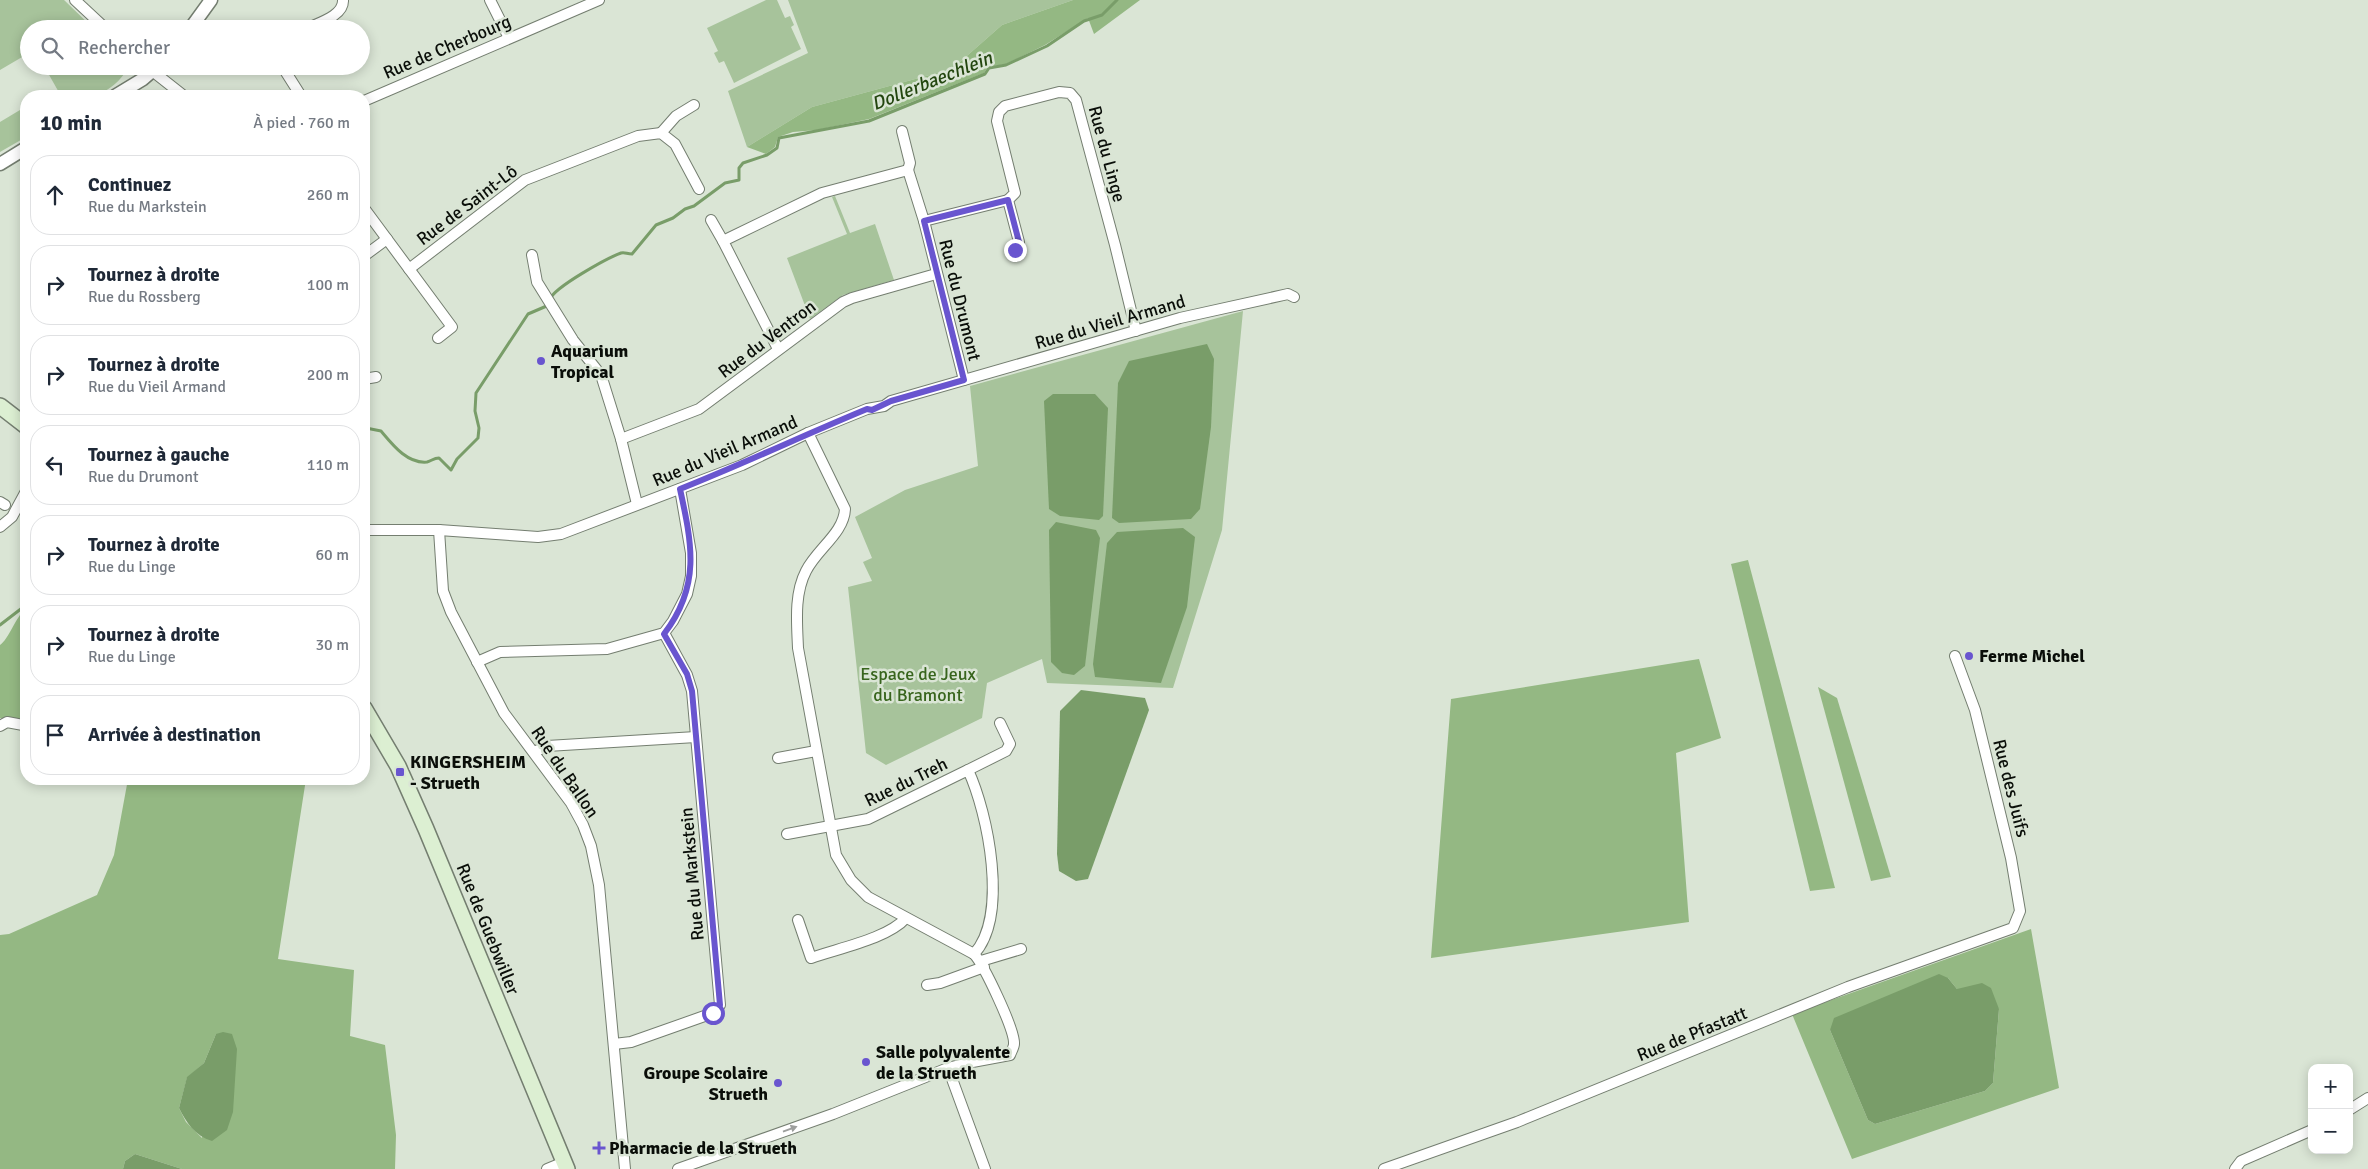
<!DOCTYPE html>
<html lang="fr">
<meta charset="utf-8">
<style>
:root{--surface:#fff;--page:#f6f6f7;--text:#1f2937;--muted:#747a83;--line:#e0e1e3}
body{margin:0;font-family:Signika,sans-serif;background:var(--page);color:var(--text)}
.controls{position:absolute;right:15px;bottom:15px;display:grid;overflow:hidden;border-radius:10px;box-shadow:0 2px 12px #0003}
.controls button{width:45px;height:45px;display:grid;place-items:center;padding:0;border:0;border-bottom:1px solid var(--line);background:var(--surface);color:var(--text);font:25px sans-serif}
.stop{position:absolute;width:15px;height:15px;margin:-11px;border:4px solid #6955cf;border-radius:50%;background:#fff}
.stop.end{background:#6955cf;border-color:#fff;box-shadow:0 1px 5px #0008}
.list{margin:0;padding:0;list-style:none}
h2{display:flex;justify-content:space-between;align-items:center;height:65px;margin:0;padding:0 20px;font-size:21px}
h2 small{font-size:16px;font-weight:400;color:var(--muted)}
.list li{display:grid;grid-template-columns:32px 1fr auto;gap:15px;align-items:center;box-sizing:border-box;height:80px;margin:0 10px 10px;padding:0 10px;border:1px solid var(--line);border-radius:20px}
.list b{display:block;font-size:19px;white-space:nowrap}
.list p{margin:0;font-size:16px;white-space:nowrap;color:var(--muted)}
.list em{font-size:16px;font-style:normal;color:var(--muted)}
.icon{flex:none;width:28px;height:28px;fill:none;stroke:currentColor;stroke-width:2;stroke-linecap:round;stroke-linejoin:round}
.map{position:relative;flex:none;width:2368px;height:1169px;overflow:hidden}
.search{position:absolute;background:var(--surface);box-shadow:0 2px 12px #0003;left:20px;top:20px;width:350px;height:55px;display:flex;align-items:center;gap:12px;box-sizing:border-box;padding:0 18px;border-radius:28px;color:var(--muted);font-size:19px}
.panel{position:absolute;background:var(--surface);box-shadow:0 2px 12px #0003;left:20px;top:90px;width:350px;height:695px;border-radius:20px}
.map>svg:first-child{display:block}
.green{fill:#a7c39b}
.forest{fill:#94b883;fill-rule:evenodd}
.water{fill:#799d69}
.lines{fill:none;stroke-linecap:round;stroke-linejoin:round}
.stream{stroke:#799d69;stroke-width:3}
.minor-casing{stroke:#747e70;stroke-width:12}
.tertiary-casing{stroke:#747e70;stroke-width:15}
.secondary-casing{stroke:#747e70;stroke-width:18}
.minor{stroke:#fff;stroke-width:10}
.tertiary{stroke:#fff;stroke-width:12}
.secondary{stroke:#dcefd2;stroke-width:15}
.oneway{fill:#9d9f9d}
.route{stroke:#6955cf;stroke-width:6}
.poi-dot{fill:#6955cf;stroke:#dae5d5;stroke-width:2}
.labels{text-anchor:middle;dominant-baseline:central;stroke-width:5;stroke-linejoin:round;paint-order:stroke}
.street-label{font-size:18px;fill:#0a0e09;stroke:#dae5d5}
.poi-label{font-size:18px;font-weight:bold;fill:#0a0e09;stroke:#dae5d5;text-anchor:start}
.park-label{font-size:18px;fill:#38651d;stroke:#dae5d5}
.water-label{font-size:19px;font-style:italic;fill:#23460f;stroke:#dae5d5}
</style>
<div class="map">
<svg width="2368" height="1169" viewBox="0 0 2368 1169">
<rect width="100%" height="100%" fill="#dae5d5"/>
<!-- green -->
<g class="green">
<path d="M0,0H64L94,29H29V53L0,70Z"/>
<path d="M766,0H777L785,18L790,16L794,25L791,27L801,49L734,83L724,61L719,63L714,53L718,51L707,28Z"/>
<path d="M788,0H1073L1002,25L952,69L812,107L747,147L728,91L808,53Z"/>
<path d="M44,66H127C126,78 105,94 93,96C83,98 71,96 61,96Z"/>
<path d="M25,107L26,137L0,152V122Z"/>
<path d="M835,196L850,233L875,224L894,280L843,295L810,319L787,258L847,234L832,197Z"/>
<path d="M1243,311L1222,530L1173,688L1047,683L1042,659L987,683L982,718L886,765L866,753L848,587L872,581L863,562L872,558L855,517L905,490L978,466L970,386Z"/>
</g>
<!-- forest -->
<g class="forest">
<path d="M1073,0H1140L1094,34L1088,18L1045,45L1006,64L988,67L984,73L869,119L817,130L793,132L778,137L775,147L766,154L747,147L812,107L952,69L1002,25Z"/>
<path d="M1748,560L1835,888L1810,891L1731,564Z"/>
<path d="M26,608V729L20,719L0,718V645C9,639 15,618 26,608Z"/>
<path d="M1699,659L1721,738L1676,753L1689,922L1431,958L1451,699Z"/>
<path d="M1818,687L1837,698L1891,877L1871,881Z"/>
<path d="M128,779H306L278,959L354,970L350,1036L385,1045L396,1135L395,1169H182L135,1154L125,1161L123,1169H0V935L9,934L97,895L114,855ZM216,1034L202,1138L186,1122L179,1108L187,1078L204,1063Z"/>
<path d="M2031,929L2059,1088L1852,1159L1792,1014ZM1948,978L1957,989L1999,1009L1993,1083L1985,1091L1875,1124L1868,1120L1830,1030Z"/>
</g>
<!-- water -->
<g class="water">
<path d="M1207,344L1214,359L1211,427L1200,509L1191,519L1119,523L1112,518L1118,383L1129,361Z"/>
<path d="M1053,394H1095L1108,408L1103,516L1099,520L1060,516L1049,509L1044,401Z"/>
<path d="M1056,522L1096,530L1100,538L1085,666L1074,675L1062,673L1051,662L1049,530Z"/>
<path d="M1183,528L1195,537L1187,607L1161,683L1095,677L1093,664L1107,543L1117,532Z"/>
<path d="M1081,690L1145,698L1149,710L1088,879L1076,881L1059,871L1057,854L1060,711Z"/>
<path d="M1939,974L1948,978L1957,989L1982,983L1991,988L1999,1009L1993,1083L1985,1091L1875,1124L1868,1120L1830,1030L1834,1018Z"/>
<path d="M223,1032L232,1034L237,1049L233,1112L227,1130L212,1141C195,1136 186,1122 179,1108L187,1077L204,1063L216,1034Z"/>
<path d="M135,1154L182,1169H123L125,1161Z"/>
</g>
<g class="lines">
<!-- stream -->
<g class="stream">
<path d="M550,299C555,287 607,258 621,253C625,252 627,254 632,254L656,225L673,218L685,209L694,206L725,183L739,180V168L743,163L767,155L777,148L779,138L869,121L985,74L989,68L1006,65L1047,46L1084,21L1102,15L1117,0"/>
<path d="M366,428L381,431C392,444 407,464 427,462C431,461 434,458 439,458L451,470L457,459L478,438L479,428L475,411L476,393L528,314L549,305"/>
<path d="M0,625L26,605"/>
</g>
<defs>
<g id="minor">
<path d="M75,0L106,29"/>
<path d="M490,0L509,38"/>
<path d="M306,29C318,23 344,16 343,0"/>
<path d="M146,66L184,96"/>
<path d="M282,66L301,96"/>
<path d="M364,101L599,0"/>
<path d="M902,131L910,163L908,170"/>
<path d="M661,133L676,116L694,105"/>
<path d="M364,208L452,327L438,338"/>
<path d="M711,220L723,241"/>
<path d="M924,221L1008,200"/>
<path d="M1015,250L1019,242L1008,200L1015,193L997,121L999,112L1005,106L1059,92L1070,93L1076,100L1115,245L1136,331"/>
<path d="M532,255L537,282L573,340L601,375L621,439L637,504"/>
<path d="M364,256L387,239"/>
<path d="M409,269L525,180L638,136L661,133L675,144L699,189"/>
<path d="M778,349L723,241L822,193L908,170L924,221L964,380"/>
<path d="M364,379L376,377"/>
<path d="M621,439L699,409L843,302L852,298L936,274"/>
<path d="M0,502L5,505"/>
<path d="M0,527L12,517L26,491"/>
<path d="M364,530H439L538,537L561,534L742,465L808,433L867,409L884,406L891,401L1180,318L1288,294L1294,297"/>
<path d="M439,530L443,591L451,612L504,713L571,803L583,825L591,846L599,885L625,1169"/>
<path d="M477,662L500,652L607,649L664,633L673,621L687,594L691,576V553L680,489"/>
<path d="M0,726L7,722L23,725L26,729"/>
<path d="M534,752L547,746L696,737"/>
<path d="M778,758L816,751"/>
<path d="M968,770L1006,751L1010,744L1000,723"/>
<path d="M787,834L868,819L968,770C988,813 1009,916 974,954"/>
<path d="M798,920L811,958C839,948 887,939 906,918"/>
<path d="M981,961L1021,949"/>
<path d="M927,985L940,983L984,967"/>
<path d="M614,1044L631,1042L713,1013L720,1005L692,691L687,675L664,633"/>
<path d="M948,1068L985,1169"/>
<path d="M2349,1110L2368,1098"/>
<path d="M547,1169L564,1162"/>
<path d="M678,1169L833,1114L948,1068L967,1063L1010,1055C1011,1052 1014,1047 1014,1044C1015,1030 984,965 974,954L868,897L851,880L836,855L798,648C797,623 794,594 806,571C817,549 844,533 845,509L808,433"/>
<path d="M1384,1169L1517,1122L1848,987L2013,928L2020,911L2011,858L1975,710L1955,656"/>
<path d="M2235,1169L2241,1161L2312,1130"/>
</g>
<g id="tertiary">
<path d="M190,29L211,0"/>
<path d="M115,96L143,79L158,66"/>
<path d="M0,164L26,148"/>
</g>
<g id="secondary">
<path d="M0,406L26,426"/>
<path d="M364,708L398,766L426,829L567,1169"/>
</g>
</defs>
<!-- minor casing -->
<use href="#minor" class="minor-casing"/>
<!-- tertiary casing -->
<use href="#tertiary" class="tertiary-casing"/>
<!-- secondary casing -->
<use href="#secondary" class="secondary-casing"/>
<!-- minor -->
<use href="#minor" class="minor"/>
<!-- tertiary -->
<use href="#tertiary" class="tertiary"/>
<!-- secondary -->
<use href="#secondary" class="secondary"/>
</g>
<!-- one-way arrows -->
<defs><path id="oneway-solid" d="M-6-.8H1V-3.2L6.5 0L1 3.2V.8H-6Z" transform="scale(1.25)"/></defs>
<use class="oneway" href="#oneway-solid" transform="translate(790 1129) rotate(-20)"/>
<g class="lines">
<!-- route -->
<path class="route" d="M713,1013L720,1005L692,691L687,674L664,634C701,586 692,544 680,489C743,464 804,435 867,409L872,410L891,401L964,380L924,221L1008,200L1019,242L1015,250"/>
</g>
<!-- markers -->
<g class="poi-dot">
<circle cx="541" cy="361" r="5"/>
<circle cx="1969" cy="656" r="5"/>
<rect x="395" y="767" width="10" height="10" rx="2.5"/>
<circle cx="866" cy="1062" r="5"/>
<circle cx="778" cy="1083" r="5"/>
<path d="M596.5 1140.5h5v5h5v5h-5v5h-5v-5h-5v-5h5z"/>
</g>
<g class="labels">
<!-- street labels -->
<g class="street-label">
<text transform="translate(447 47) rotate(-23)">Rue de Cherbourg</text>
<text transform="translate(1107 154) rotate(75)">Rue du Linge</text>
<text transform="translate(467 205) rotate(-37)">Rue de Saint-Lô</text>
<text transform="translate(960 300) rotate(76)">Rue du Drumont</text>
<text transform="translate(1110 322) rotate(-16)">Rue du Vieil Armand</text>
<text transform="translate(767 339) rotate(-37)">Rue du Ventron</text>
<text transform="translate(725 451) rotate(-23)">Rue du Vieil Armand</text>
<text transform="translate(565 772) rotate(56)">Rue du Ballon</text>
<text transform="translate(906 782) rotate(-26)">Rue du Treh</text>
<text transform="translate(2011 788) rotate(76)">Rue des Juifs</text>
<text transform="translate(692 874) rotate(-95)">Rue du Markstein</text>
<text transform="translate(488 929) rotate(68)">Rue de Guebwiller</text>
<text transform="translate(1692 1034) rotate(-22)">Rue de Pfastatt</text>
</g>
<!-- poi labels -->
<g class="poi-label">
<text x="551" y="351">Aquarium<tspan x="551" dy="21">Tropical</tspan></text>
<text x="1979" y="656">Ferme Michel</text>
<text x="410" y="762">KINGERSHEIM<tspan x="410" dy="21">- Strueth</tspan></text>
<text x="876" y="1052">Salle polyvalente<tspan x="876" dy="21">de la Strueth</tspan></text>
<text x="768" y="1073" text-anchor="end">Groupe Scolaire<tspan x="768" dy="21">Strueth</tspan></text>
<text x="609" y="1148">Pharmacie de la Strueth</text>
</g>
<!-- park labels -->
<g class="park-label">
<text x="918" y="674">Espace de Jeux<tspan x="918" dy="21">du Bramont</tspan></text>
</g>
<!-- water labels -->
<g class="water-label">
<text transform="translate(932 81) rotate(-22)">Dollerbaechlein</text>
</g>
</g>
</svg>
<div class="controls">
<button>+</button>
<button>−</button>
</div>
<div class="stop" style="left:713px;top:1013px"></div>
<div class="stop end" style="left:1015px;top:250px"></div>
<div class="search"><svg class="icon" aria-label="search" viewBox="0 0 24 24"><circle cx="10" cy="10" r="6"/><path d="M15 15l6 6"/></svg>Rechercher</div>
<section class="panel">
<h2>10 min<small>À pied · 760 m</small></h2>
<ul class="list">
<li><svg class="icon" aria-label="ahead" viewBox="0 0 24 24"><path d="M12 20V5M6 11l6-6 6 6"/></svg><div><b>Continuez</b><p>Rue du Markstein</p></div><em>260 m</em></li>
<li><svg class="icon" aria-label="right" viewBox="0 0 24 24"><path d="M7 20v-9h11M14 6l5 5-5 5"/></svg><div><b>Tournez à droite</b><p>Rue du Rossberg</p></div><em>100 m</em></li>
<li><svg class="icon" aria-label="right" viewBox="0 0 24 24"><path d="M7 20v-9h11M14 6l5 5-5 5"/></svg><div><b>Tournez à droite</b><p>Rue du Vieil Armand</p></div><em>200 m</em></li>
<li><svg class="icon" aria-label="left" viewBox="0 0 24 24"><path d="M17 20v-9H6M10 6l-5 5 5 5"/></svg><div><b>Tournez à gauche</b><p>Rue du Drumont</p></div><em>110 m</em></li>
<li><svg class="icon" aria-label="right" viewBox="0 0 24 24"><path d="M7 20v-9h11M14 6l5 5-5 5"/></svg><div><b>Tournez à droite</b><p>Rue du Linge</p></div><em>60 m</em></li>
<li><svg class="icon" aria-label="right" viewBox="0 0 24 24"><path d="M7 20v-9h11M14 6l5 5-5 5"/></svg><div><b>Tournez à droite</b><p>Rue du Linge</p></div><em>30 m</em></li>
<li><svg class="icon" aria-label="arrive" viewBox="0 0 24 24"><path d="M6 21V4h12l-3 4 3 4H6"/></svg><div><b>Arrivée à destination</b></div></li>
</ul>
</section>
</div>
